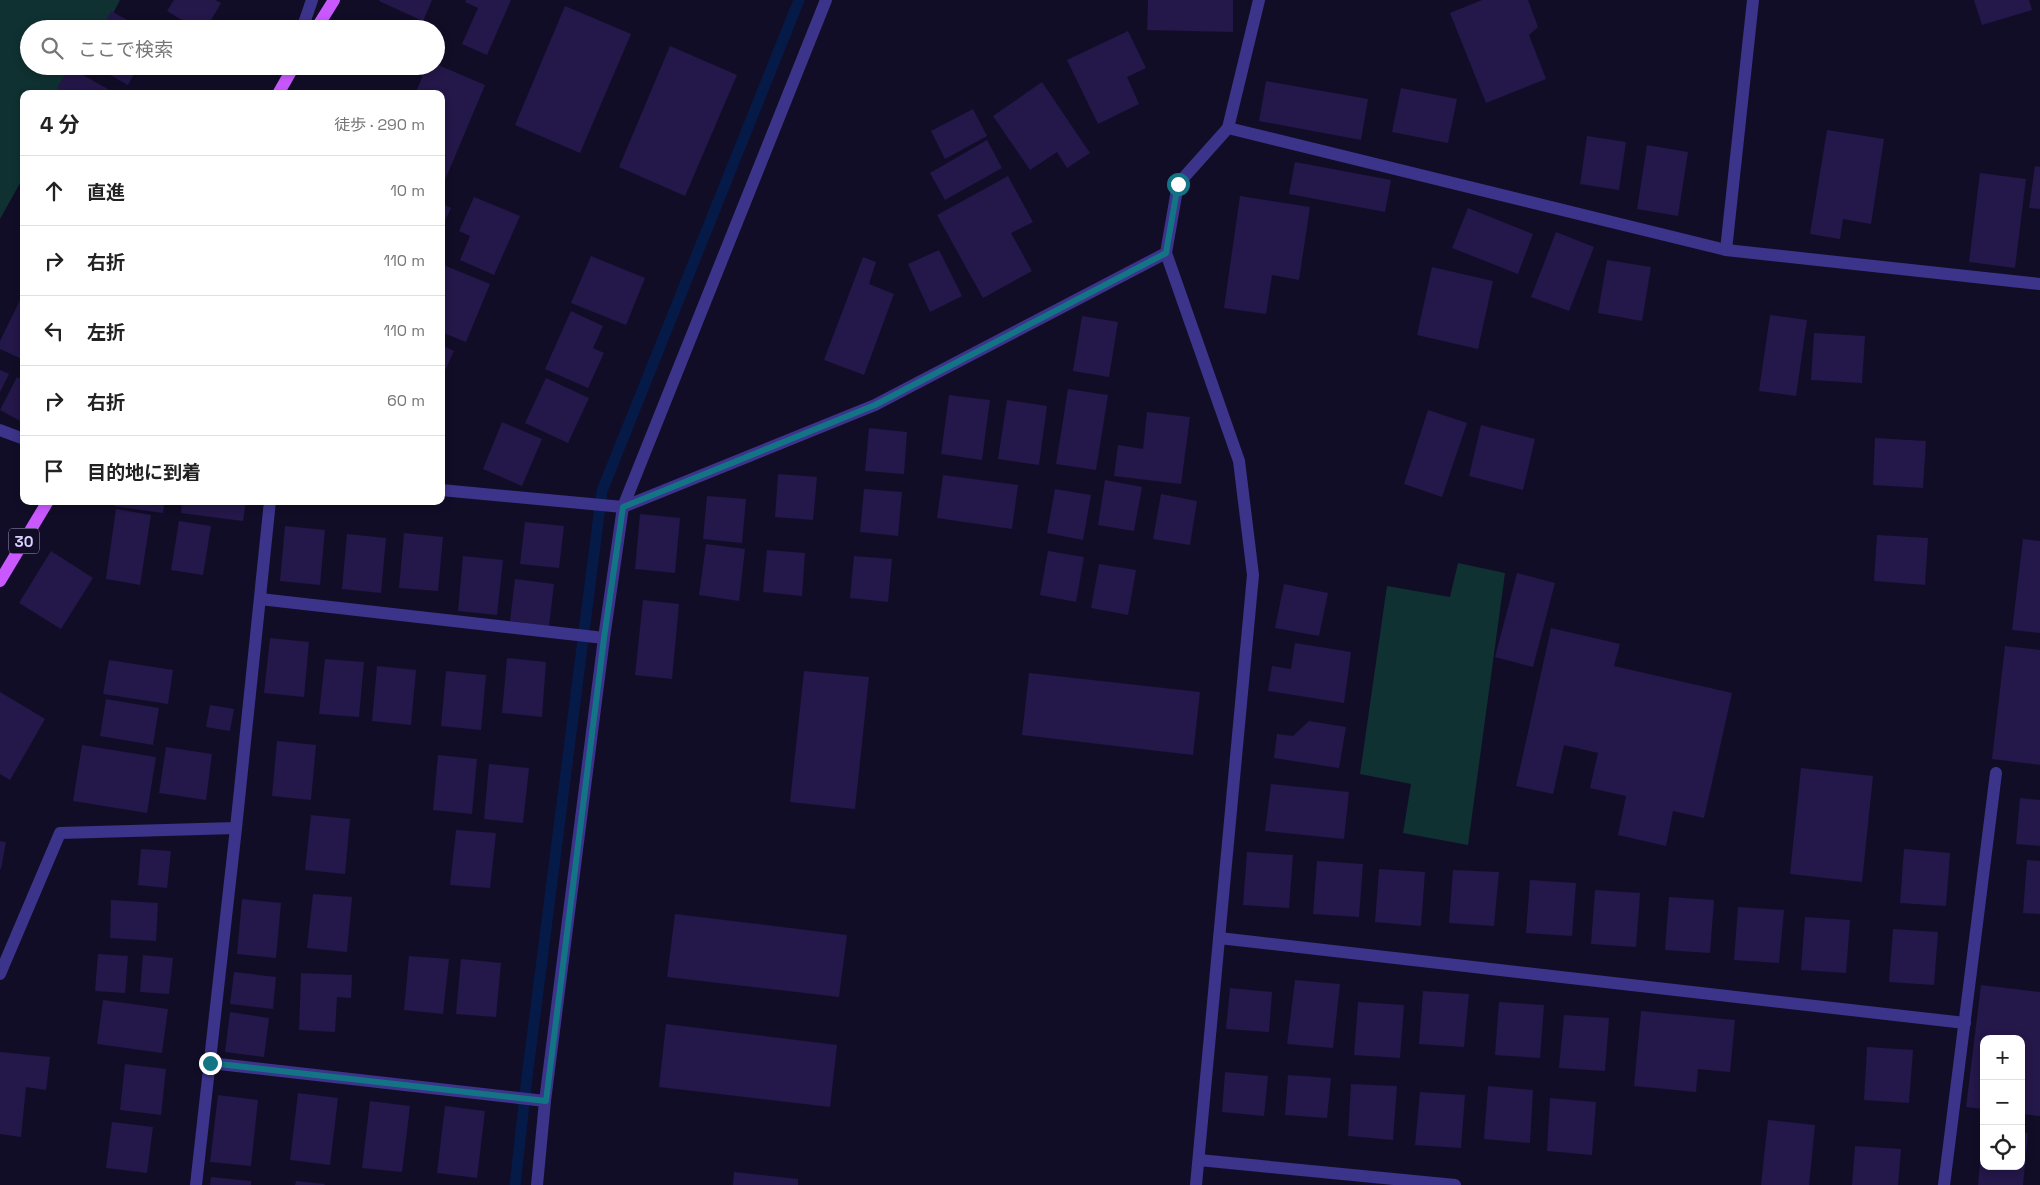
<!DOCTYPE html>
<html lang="ja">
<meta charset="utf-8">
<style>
:root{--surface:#fff;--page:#f6f6f6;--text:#222;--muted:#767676;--line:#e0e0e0}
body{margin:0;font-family:"Space Grotesk","Noto Sans JP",sans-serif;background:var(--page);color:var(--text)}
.controls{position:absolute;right:15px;bottom:15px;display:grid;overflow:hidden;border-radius:10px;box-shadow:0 2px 8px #0003}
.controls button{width:45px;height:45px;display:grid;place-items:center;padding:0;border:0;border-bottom:1px solid var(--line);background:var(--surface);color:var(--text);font:25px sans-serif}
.stop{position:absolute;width:15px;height:15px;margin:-11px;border:4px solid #137485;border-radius:50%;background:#fff}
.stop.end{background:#137485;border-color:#fff;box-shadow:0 1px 5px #0008}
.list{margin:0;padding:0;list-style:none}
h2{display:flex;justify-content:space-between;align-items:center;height:65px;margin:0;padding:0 20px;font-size:21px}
h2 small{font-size:16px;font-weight:400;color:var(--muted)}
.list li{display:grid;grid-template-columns:32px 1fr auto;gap:15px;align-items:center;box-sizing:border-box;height:70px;padding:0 20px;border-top:1px solid var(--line)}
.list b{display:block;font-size:19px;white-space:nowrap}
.list em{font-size:16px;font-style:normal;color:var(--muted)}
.icon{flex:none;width:28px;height:28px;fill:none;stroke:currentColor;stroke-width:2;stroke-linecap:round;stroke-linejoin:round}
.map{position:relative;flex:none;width:2040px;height:1185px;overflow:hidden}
.search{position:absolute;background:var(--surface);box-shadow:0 2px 8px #0003;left:20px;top:20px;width:425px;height:55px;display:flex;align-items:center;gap:12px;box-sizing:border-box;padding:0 18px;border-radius:28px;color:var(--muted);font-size:19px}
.panel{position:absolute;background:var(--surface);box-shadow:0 2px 8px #0003;left:20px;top:90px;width:425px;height:415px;border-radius:10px}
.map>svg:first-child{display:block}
.green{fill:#0f3131}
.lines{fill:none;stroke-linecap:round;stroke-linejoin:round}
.stream{stroke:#051a47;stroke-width:11}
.building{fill:#241749}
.minor{stroke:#3b348a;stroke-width:12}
.primary{stroke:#c959ff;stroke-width:12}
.route{stroke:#137485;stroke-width:6}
.labels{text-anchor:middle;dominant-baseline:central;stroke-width:5;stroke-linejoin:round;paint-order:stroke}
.shield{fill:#120d27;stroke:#9e97be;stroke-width:1}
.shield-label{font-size:15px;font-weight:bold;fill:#dad2ff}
</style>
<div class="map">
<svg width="2040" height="1185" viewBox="0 0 2040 1185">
<rect width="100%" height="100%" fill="#120d27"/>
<!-- green -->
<g class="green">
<path d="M0,0H120L105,29H29V66H84L69,94H24V176L0,219Z"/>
<path d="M1458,563L1505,573L1468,845L1403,833L1411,784L1360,774L1387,586L1450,597Z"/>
</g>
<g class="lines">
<!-- stream -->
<path class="stream" d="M515,1185L527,1077L602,491L799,0"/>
</g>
<!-- building -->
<g class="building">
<path d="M174,0H215L221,3L206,29H197L167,11Z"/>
<path d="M380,0H432L423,21L379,1Z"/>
<path d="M466,0H511L487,55L462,44L478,8L465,2Z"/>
<path d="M1148,0H1233V32L1147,30Z"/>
<path d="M1482,0H1528L1538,27L1529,35L1546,79L1486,103L1450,13Z"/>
<path d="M1974,0H2029L2032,10L1982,25Z"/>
<path d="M565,6L631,34L580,153L515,125Z"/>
<path d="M111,11L143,29H102Z"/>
<path d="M1128,31L1146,68L1127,77L1139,104L1098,124L1067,60Z"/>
<path d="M670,46L737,75L685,196L619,167Z"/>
<path d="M436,64L485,85L445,180L441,178V94H415L427,66H436Z"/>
<path d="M94,66H138L128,85Z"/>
<path d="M69,67L111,91L110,94H66L57,88Z"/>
<path d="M1266,81L1368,99L1361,140L1259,121Z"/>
<path d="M1042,82L1090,153L1067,168L1057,152L1030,170L993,116Z"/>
<path d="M1401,88L1457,99L1448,143L1392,132Z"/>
<path d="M973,109L987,136L945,159L931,131Z"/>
<path d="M1827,130L1884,139L1871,224L1843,219L1840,239L1810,234Z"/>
<path d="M1587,136L1626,142L1619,190L1580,184Z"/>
<path d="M987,140L1002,168L945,200L930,173Z"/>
<path d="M1647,145L1688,152L1678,216L1637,209Z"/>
<path d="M1295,162L1391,180L1385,212L1289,194Z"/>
<path d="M2035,166L2040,167V209L2029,208Z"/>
<path d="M1980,173L2026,179L2015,268L1969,262Z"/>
<path d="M1008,176L1033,222L1011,233L1032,271L983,298L937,215Z"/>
<path d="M1240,196L1310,207L1299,280L1272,275L1266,314L1224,308Z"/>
<path d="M474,197L520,216L494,275L460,260L470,236L459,231Z"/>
<path d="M441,203L451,208L441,229Z"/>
<path d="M1468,208L1533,234L1518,274L1452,248Z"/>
<path d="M1556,232L1594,247L1569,311L1531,297Z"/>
<path d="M939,250L962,296L930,312L908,264Z"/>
<path d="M591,256L645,278L626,325L571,303Z"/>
<path d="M863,257L876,262L869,284L894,294L864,375L824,360Z"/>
<path d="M1607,260L1651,267L1642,321L1598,313Z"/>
<path d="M441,264L490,284L466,342L441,332Z"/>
<path d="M1432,267L1493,281L1478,349L1417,335Z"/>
<path d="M24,292V360L0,349V341Z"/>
<path d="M571,311L603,326L593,348L604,353L588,388L545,369Z"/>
<path d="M1770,315L1807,320L1796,396L1759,391Z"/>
<path d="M1082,316L1118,322L1109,377L1073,371Z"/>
<path d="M1814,333L1865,336L1862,383L1811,380Z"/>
<path d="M441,345L454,351L441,379Z"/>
<path d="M0,370L9,374L0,392Z"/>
<path d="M17,377L24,381V423L0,410Z"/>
<path d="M546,378L589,398L568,443L525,423Z"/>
<path d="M1068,389L1108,395L1096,470L1056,464Z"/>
<path d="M949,395L990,400L982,460L941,454Z"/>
<path d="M1007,400L1047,406L1039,465L998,459Z"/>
<path d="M1428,410L1467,423L1442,497L1404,484Z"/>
<path d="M1147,412L1190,417L1181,484L1114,476L1118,445L1143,449Z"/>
<path d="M502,422L542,439L522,486L483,469Z"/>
<path d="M1481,425L1535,439L1523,490L1469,476Z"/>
<path d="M869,428L907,432L904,474L865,471Z"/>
<path d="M1875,438L1926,441L1923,488L1873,485Z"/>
<path d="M778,474L817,477L813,520L775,517Z"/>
<path d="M943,475L1018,485L1012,529L937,518Z"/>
<path d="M1105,480L1142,487L1134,531L1098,525Z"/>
<path d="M864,489L902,492L898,536L860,532Z"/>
<path d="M1055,489L1091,495L1083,540L1047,533Z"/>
<path d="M1161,494L1197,501L1190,545L1153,539Z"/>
<path d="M707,496L746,499L742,543L703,539Z"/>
<path d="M115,501H165L163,513L114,506Z"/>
<path d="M182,501H246L243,521L181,513Z"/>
<path d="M116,509L151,515L140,585L106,579Z"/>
<path d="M640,514L680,518L675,573L635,569Z"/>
<path d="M179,521L211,526L203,575L171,570Z"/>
<path d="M525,522L564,526L559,568L520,564Z"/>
<path d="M285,526L325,530L320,585L280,581Z"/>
<path d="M404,533L443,537L438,591L399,588Z"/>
<path d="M347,534L386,538L381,593L342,589Z"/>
<path d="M1877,535L1928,538L1925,585L1874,581Z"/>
<path d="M2023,539L2040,541V633L2012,630Z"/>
<path d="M706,544L745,549L739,601L699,595Z"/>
<path d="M767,550L805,553L802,596L763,592Z"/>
<path d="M51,551L93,578L61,629L19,603Z"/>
<path d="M1048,551L1084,557L1076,602L1040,595Z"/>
<path d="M463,556L503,560L497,615L458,611Z"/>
<path d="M854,556L892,559L888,602L850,598Z"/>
<path d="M1099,564L1136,570L1128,615L1091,608Z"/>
<path d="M1517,573L1555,583L1533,667L1495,657Z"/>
<path d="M515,579L554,584L549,626L510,621Z"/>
<path d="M1284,584L1328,593L1319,636L1275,628Z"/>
<path d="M643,600L679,604L672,679L635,675Z"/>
<path d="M1551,628L1620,644L1614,666L1732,693L1704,818L1673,811L1666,846L1618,835L1626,796L1590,788L1598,753L1564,745L1553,794L1516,786Z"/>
<path d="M270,638L309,642L304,697L264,693Z"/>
<path d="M1295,643L1351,652L1344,703L1268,691L1272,666L1291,669Z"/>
<path d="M2005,646L2040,650V765L1992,759Z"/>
<path d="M507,658L546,662L542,717L502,713Z"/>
<path d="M325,659L364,662L359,717L319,714Z"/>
<path d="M109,660L173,670L168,704L103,694Z"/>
<path d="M377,666L416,670L411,725L372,721Z"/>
<path d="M446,671L486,675L481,730L441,726Z"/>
<path d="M804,671L869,677L855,809L790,802Z"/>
<path d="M1029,673L1200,692L1193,755L1022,735Z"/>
<path d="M0,692L45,719L10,780L0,774Z"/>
<path d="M106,699L159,708L153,745L100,736Z"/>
<path d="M210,705L234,709L230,731L206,727Z"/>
<path d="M1309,721L1346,727L1339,768L1274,758L1277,734L1293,736Z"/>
<path d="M277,741L316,745L311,800L272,796Z"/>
<path d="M82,745L156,757L147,813L73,801Z"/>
<path d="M166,747L212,754L206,800L159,793Z"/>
<path d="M438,755L477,759L472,814L433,810Z"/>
<path d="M489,764L529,768L523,823L484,819Z"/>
<path d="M1801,768L1873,776L1862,882L1790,874Z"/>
<path d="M1271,784L1349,792L1344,839L1265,831Z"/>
<path d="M2020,798L2040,800V846L2016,844Z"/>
<path d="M311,815L350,819L345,874L305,870Z"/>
<path d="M456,830L496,833L490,888L450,885Z"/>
<path d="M0,841L6,842L1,869H0Z"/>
<path d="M141,849L171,851L167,888L138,885Z"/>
<path d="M1904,849L1950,853L1946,906L1900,903Z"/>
<path d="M1247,852L1293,855L1289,908L1243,905Z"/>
<path d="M2027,860L2040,861V914L2023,913Z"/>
<path d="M1317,861L1363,864L1359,917L1313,914Z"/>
<path d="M1379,869L1425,872L1421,926L1375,922Z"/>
<path d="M1453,870L1499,872L1494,926L1449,923Z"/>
<path d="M1530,880L1576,883L1572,936L1526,933Z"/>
<path d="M1595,890L1640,893L1636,947L1591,944Z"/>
<path d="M313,894L352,897L347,952L307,948Z"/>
<path d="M1669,897L1714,900L1710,953L1665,950Z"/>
<path d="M242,899L281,903L276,958L237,954Z"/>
<path d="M111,900L158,903L156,941L110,938Z"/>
<path d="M1738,907L1784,910L1779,963L1734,960Z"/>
<path d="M675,914L847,935L839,997L667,977Z"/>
<path d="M1805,917L1850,920L1846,973L1801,970Z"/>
<path d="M1893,929L1938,932L1934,985L1889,982Z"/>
<path d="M98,954L128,956L125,993L95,991Z"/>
<path d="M143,955L173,958L169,994L140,992Z"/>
<path d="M409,956L449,959L443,1014L404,1010Z"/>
<path d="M461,959L501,963L496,1017L456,1014Z"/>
<path d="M234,972L276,977L273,1009L230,1004Z"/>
<path d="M301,973L352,975L351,998L337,997L335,1032L299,1030Z"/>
<path d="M1295,980L1340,984L1333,1048L1287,1044Z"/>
<path d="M1981,985L2040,992V1116L2021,1114V1039H1984V1109L1966,1107Z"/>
<path d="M1230,988L1272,992L1269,1032L1226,1029Z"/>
<path d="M1423,991L1469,994L1464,1047L1419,1044Z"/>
<path d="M103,1000L168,1009L162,1053L97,1044Z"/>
<path d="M1358,1002L1404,1005L1400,1058L1354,1055Z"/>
<path d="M1499,1002L1544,1005L1540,1058L1495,1055Z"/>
<path d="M1641,1011L1735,1020L1730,1072L1698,1069L1696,1092L1634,1086Z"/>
<path d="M230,1012L269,1018L264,1057L225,1052Z"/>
<path d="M1564,1015L1609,1018L1605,1071L1559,1068Z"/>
<path d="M666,1024L837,1045L830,1107L659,1087Z"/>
<path d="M1867,1047L1913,1050L1909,1103L1864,1100Z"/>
<path d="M0,1052L50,1057L46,1090L26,1087L21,1137L0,1134Z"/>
<path d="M125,1064L166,1069L161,1115L120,1110Z"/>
<path d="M1225,1072L1268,1076L1264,1116L1222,1112Z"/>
<path d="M1288,1075L1331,1078L1327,1118L1285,1115Z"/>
<path d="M1351,1084L1397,1086L1393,1140L1348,1136Z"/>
<path d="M1488,1086L1533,1090L1530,1143L1484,1139Z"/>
<path d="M1420,1092L1465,1095L1461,1148L1415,1145Z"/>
<path d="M298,1093L338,1098L330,1165L290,1160Z"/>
<path d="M218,1095L258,1100L251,1166L210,1162Z"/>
<path d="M1550,1098L1596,1102L1592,1155L1547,1151Z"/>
<path d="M370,1101L410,1106L402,1172L362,1168Z"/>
<path d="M445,1106L485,1111L477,1178L437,1173Z"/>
<path d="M1768,1120L1815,1125L1809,1185H1761Z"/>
<path d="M112,1122L153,1127L147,1173L106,1168Z"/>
<path d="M2021,1132L2028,1133L2023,1185H1978L1982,1144L1984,1166H2021Z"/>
<path d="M1855,1146L1901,1149L1898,1185H1852Z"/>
<path d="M734,1172L798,1179V1185H733Z"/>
<path d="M211,1177L251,1181V1185H210Z"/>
<path d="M296,1181L325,1184L324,1185H295Z"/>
</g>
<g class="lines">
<!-- minor -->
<g class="minor">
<path d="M302,29L312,0"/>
<path d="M1228,128L1726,250L2040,284"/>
<path d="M1726,250L1753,0"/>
<path d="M0,430L24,439"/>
<path d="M441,490L623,507L875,405L1166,253"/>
<path d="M260,599L604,638"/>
<path d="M1219,938L1965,1023"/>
<path d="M0,974L60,833L236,828"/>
<path d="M210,1063L545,1101"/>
<path d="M1199,1160L1455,1185"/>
<path d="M196,1185L236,828L270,501"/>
<path d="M537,1185L545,1101L604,638L623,507L826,0"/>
<path d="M1196,1185L1253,575L1239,461L1166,253L1178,184L1228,128L1259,0"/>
<path d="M1944,1185L1996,773"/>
</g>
<!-- primary -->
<g class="primary">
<path d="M316,29L334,0"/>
<path d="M278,94L294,66"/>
<path d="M0,581L48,501"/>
</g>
</g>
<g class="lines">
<!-- route -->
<path class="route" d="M210,1063L546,1101L604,638L623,507L875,405L1166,253L1178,184"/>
</g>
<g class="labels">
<!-- shield labels -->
<rect class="shield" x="9" y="528.5" width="30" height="25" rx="4"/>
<g class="shield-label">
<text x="24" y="541">30</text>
</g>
</g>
</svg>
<div class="controls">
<button>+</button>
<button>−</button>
<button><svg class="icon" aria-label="locate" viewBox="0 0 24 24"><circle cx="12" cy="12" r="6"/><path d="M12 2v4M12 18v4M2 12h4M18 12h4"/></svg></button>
</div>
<div class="stop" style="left:1178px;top:184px"></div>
<div class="stop end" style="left:210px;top:1063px"></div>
<div class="search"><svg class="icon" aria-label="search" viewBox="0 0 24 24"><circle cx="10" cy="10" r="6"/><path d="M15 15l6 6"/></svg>ここで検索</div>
<section class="panel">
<h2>4 分<small>徒歩 · 290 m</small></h2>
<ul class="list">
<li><svg class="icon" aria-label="ahead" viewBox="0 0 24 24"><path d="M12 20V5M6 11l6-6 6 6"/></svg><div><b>直進</b></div><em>10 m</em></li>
<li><svg class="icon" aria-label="right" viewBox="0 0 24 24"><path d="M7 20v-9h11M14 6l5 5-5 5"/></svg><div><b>右折</b></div><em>110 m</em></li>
<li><svg class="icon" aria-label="left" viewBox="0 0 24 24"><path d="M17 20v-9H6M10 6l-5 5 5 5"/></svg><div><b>左折</b></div><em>110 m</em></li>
<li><svg class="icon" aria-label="right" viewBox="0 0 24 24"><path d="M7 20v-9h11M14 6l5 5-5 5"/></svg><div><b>右折</b></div><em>60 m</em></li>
<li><svg class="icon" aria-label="arrive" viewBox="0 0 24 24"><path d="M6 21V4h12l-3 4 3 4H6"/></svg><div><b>目的地に到着</b></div></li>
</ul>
</section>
</div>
